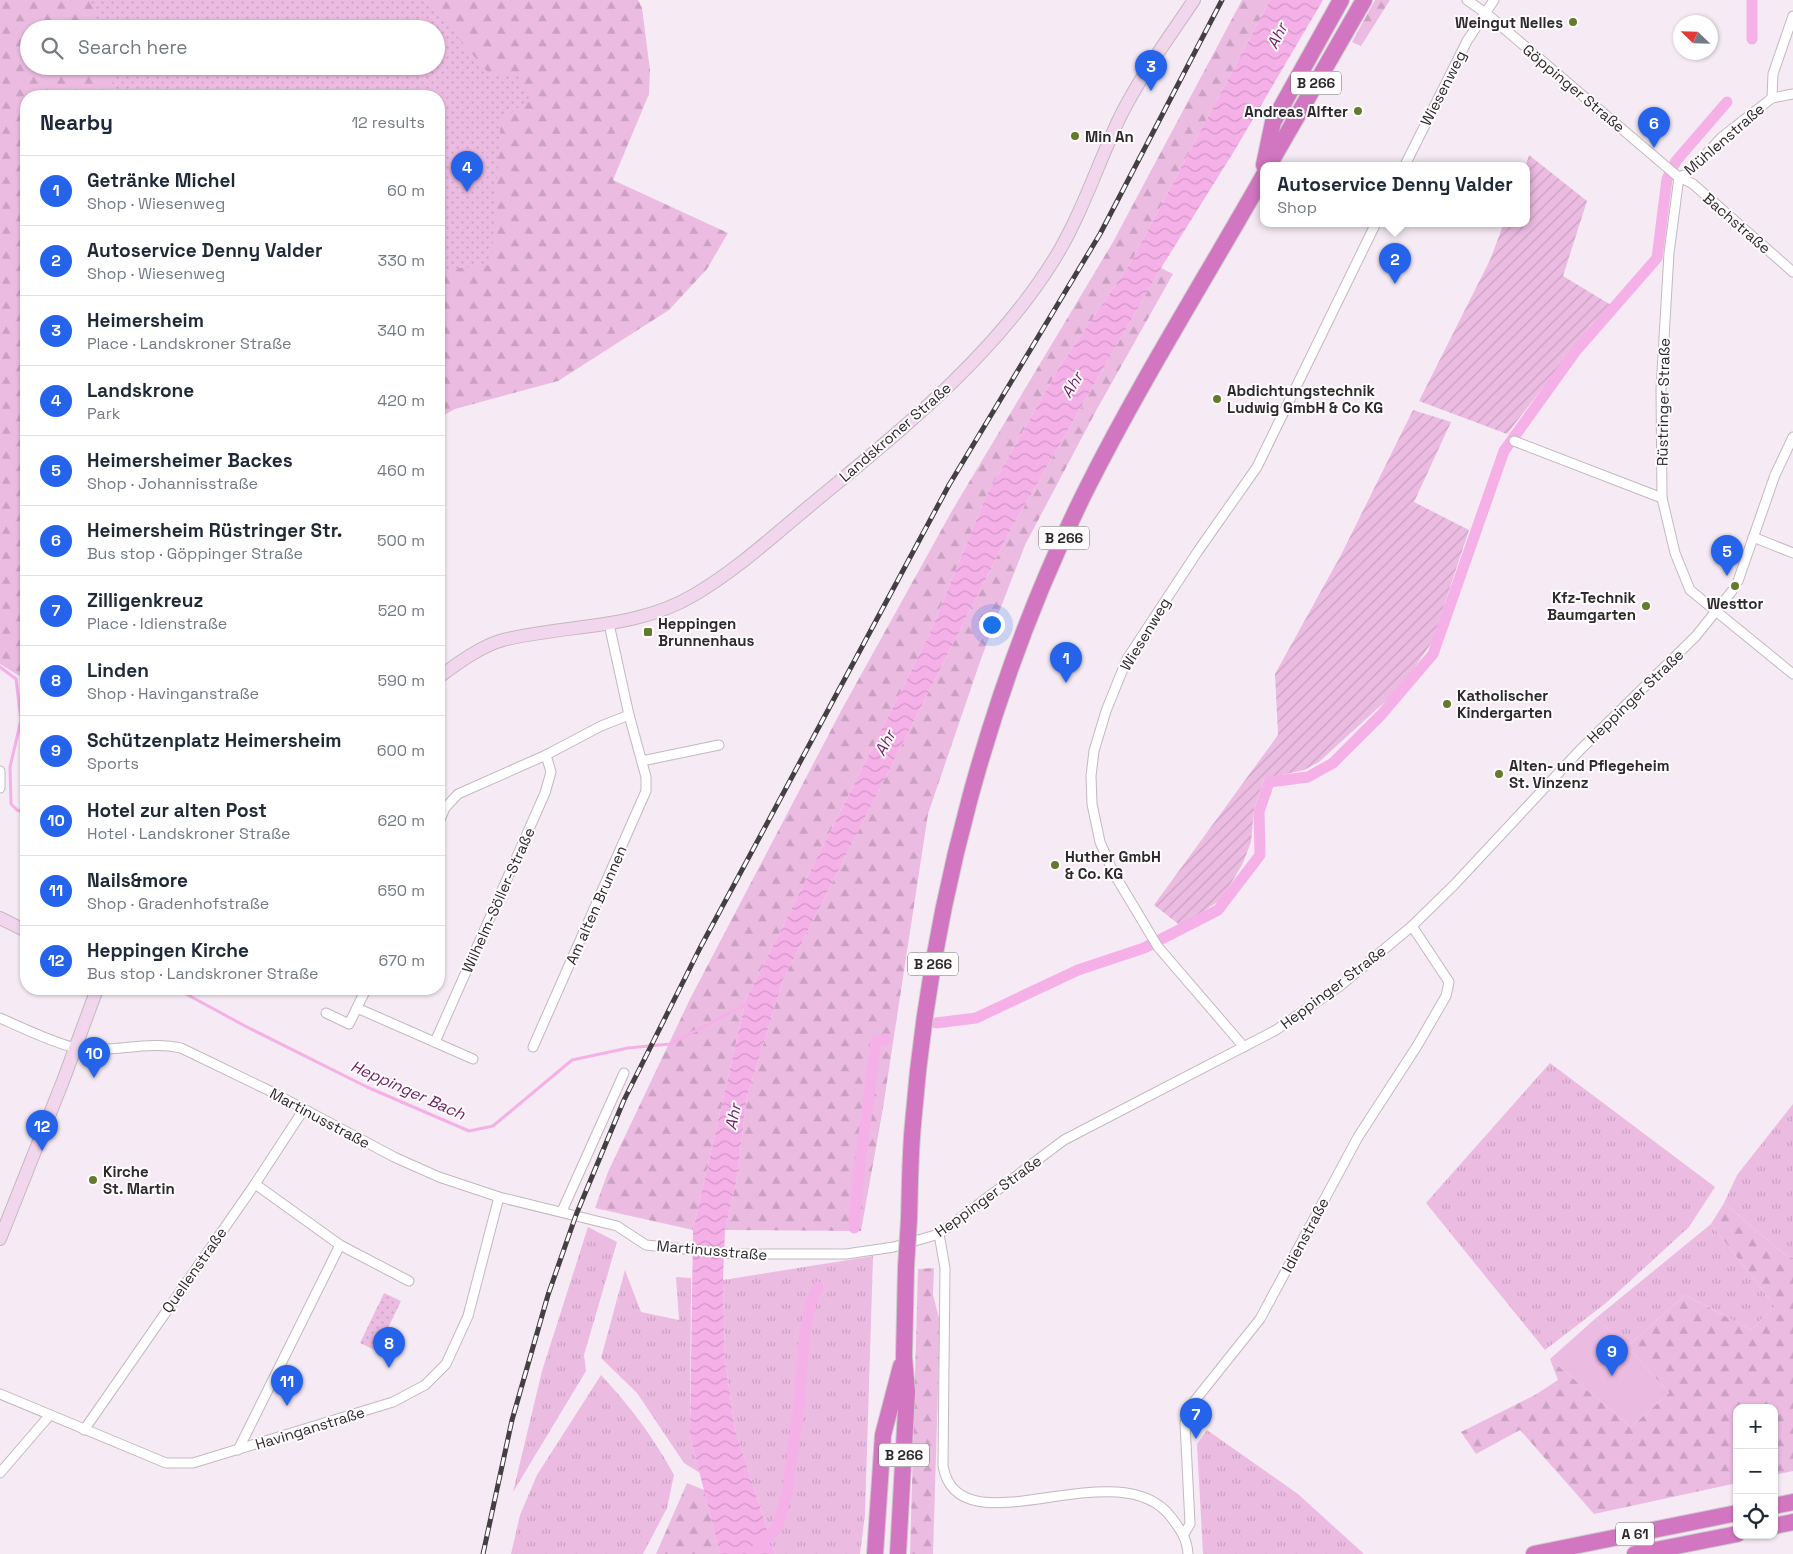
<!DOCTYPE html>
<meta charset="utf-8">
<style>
:root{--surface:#fff;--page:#f6f6f7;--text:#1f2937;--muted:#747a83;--line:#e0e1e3;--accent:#2563eb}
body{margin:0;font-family:"Space Grotesk",sans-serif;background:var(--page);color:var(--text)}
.controls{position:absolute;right:15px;bottom:15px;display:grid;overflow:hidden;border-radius:10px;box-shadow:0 1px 4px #0004}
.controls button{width:45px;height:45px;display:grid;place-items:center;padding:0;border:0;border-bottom:1px solid var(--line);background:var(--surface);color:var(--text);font:25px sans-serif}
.compass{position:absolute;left:1673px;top:15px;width:45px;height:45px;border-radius:50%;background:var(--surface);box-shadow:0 1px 4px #0004;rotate:293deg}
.you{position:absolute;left:991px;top:624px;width:18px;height:18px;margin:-12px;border:4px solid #fff;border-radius:50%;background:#1a73e8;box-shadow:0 0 0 8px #1a73e833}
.badge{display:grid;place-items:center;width:32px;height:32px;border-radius:50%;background:var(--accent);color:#fff;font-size:16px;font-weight:700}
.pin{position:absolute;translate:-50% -41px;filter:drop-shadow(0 1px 2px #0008)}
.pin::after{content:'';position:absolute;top:26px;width:18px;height:15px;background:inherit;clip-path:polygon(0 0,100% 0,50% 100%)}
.popup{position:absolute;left:1260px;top:162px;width:270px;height:65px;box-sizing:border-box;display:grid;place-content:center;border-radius:10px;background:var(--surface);filter:drop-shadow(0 1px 4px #0005);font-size:16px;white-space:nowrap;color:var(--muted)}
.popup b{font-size:19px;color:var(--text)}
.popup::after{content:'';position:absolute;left:50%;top:100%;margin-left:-10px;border:10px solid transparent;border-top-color:var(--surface)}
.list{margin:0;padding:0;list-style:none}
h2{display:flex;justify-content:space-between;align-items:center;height:65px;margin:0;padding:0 20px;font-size:21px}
h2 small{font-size:16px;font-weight:400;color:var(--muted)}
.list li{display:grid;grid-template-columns:32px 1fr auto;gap:15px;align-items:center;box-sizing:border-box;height:70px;padding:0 20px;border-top:1px solid var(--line)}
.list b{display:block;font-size:19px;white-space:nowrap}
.list p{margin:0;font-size:16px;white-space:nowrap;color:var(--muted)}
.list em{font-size:16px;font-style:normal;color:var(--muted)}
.icon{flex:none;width:28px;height:28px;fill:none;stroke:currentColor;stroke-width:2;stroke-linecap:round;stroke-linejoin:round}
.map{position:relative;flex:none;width:1793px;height:1554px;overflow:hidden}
.search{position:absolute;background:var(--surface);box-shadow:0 1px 4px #0004;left:20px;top:20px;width:425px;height:55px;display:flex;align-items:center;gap:12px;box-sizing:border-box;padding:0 18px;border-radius:28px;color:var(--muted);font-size:19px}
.panel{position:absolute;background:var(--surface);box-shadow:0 1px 4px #0004;left:20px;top:90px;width:425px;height:905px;border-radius:20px}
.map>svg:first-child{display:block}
.grass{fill:url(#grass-tufts)}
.forest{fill:url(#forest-firs);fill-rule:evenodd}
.park{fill:url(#park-dots)}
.garden{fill:url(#garden-furrows)}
.pitch{fill:#ecbbe2}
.water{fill:url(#water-waves)}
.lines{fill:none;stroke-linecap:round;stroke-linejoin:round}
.stream{stroke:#f5b0e8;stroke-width:3}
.canal{stroke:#f5b0e8;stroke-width:11}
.street-casing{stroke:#c3b8c0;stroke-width:11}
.secondary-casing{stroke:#c3b8c0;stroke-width:14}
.highway-casing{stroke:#cdcccc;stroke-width:18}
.street{stroke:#fff;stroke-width:9}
.secondary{stroke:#f2d6ed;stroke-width:12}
.highway{stroke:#d276c2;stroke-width:16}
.rail-casing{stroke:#443f42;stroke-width:5}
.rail{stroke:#fefcfd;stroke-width:3;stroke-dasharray:9;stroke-linecap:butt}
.highway-bridge-casing{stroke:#cdcccc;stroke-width:18;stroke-linecap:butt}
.highway-bridge{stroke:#d276c2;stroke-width:16}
.poi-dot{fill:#647b2d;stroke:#fefcfd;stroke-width:2}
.labels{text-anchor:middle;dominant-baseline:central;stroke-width:4;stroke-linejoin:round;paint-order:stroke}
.shield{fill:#fefcfd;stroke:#6c686b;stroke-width:1}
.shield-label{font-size:14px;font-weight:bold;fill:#2d292c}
.poi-label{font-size:15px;font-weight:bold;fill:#2d292c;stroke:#fefcfd;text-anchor:start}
.street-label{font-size:15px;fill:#2d292c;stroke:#fefcfd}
.water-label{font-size:16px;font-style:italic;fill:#6d1e62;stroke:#fefcfd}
</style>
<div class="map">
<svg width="1793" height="1554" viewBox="0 0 1793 1554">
<defs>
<pattern id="grass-tufts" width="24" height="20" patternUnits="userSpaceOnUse" patternTransform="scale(1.25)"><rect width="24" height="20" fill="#ecbbe2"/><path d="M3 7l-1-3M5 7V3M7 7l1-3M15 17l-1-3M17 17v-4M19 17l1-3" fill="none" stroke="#cba1c2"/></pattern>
<pattern id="forest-firs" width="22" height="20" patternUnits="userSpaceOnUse" patternTransform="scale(1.25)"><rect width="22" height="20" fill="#ecbbe2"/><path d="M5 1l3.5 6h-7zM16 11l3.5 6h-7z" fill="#cba1c2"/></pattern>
<pattern id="park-dots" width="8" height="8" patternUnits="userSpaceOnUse" patternTransform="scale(1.25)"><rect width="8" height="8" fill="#ecbbe2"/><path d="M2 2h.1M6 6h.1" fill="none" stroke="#cba1c2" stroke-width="1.8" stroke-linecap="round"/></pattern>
<pattern id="garden-furrows" width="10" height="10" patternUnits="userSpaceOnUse" patternTransform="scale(1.25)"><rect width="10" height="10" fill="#ecbbe2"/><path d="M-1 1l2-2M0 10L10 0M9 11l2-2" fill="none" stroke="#cba1c2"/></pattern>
<pattern id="water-waves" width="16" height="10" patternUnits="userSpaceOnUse" patternTransform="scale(1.25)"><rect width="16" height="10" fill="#f5b0e8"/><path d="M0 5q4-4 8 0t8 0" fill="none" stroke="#d297c7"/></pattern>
</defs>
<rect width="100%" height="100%" fill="#f6ebf4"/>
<!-- grass -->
<g class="grass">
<path d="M1550,1063L1715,1187L1689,1227L1606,1303L1545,1350L1426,1203Z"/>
<path d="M1793,1104V1258H1789L1724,1203L1737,1175Z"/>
<path d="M1711,1224L1775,1306L1751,1330L1685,1295L1627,1347L1596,1318Z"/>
<path d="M588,1227L617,1242L584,1355L586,1371L513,1492L542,1371Z"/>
<path d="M873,1256L865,1514L860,1554H775L735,1429L725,1361L723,1280Z"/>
<path d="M625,1270L641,1312L679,1320L676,1277L691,1278L690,1435L700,1473L684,1463L637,1393L601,1358Z"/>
<path d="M601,1375C630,1406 654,1438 674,1475L667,1508L643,1554H511L520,1515L537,1475Z"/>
<path d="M1207,1430L1298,1494L1364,1554H1203L1197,1444Z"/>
</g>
<!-- forest -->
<g class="forest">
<path d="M0,0H638L642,8L650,70L649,94L613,180L728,233L707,269L669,310L558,381L455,409L439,418V96H26V680L0,664ZM29,29H436V66H29Z"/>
<path d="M1242,0H1270L1131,262L1060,366L987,494L929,635L746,999L693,1230L595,1208L608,1172L690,999L842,709L953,509L1113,242Z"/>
<path d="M1375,0H1390L1361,46L1352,42Z"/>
<path d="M1161,268L1173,274L1097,409L1025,545L982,656L928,814L883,1108L861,1231L725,1230L736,1183L747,1097L783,980L1010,531Z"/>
<path d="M1724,1203L1789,1258H1793V1471L1774,1475V1408H1737V1483L1594,1514L1520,1430L1476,1454L1461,1432L1535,1395L1558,1380L1550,1359L1631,1427L1669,1393L1627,1347L1685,1295L1751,1330L1775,1306L1711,1224Z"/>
<path d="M934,1268L933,1295L940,1322L933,1554H910L918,1269Z"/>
<path d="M687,1483L704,1490L720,1554H656Z"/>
</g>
<!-- park -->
<g class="park">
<path d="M91,0H426L491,76L517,75L530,99L501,120L491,265L439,270V96H117L109,66H436V29H99Z"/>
<path d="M384,1293L401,1301L377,1351L360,1343Z"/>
</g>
<!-- garden -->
<g class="garden">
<path d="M1529,155L1587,201L1563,276L1611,305L1591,325L1507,434L1419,401L1490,260L1504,223H1526V165Z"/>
<path d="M1413,410L1451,422L1414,502L1469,530L1432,642L1401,687L1319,762L1304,770L1264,779L1254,809L1251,842L1243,863L1222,899L1181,926L1154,905L1278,735L1275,674L1341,555Z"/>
</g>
<!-- pitch -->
<path class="pitch" d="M1596,1318L1627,1347L1669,1393L1631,1427L1550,1359Z"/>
<!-- water -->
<path class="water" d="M1270,0H1323L1233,153L1161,268L1010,531L783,980L747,1097L736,1183L725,1230L723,1280L725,1361L735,1429L775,1554H720L690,1435L693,1230L746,999L929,635L987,494L1060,366L1131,262Z"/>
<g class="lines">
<!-- stream -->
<g class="stream">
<path d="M0,667L16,679L21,720L10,767L11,804L17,810L26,813"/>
<path d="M177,989L245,1026L367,1087L469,1131L493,1126L572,1060L628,1048L670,1044L747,1004"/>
</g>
<!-- canal -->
<g class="canal">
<path d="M1752,0V39"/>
<path d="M936,1023L976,1018L1078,970L1144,948L1218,910L1260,855L1259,812L1269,782L1308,777L1333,763L1381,715L1433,654L1504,451L1575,352L1657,258L1667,179L1676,161L1727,102"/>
<path d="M854,1228L858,1181L876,1041L886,1039"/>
<path d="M752,1554L777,1528L787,1494L799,1405L804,1338L811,1302L818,1287"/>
</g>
<defs>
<g id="street">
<path d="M1467,0L1487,14L1676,175L1693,184L1793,272"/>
<path d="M1772,98L1793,94"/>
<path d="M1405,165L1467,41L1494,0"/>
<path d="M1679,177L1669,253L1661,389L1662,498L1675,553L1690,590L1793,674"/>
<path d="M1679,177L1687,174L1722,137L1772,98L1773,74L1793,16"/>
<path d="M1514,441L1662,498"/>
<path d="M1753,537L1793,553"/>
<path d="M1738,581L1775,475L1793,437"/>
<path d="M642,761L719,745"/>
<path d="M0,771V788"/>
<path d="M439,822L445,808L458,794L546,755L601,726L629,715"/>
<path d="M357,1008L473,1059"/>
<path d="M326,1013L349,1024L366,989"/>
<path d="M0,1018C20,1027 56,1044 76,1048C111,1054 146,1040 181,1048L270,1091L394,1157L439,1177L499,1197L617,1226L646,1245L734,1254H846L894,1247L939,1234L1064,1140L1276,1030L1340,986L1412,926L1454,885L1580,750L1696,636L1732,591"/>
<path d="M435,1042L545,793L551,772L546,755"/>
<path d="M533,1047L646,791V777L629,715L609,624"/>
<path d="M1244,1047L1158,947L1113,872L1100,842L1092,804L1091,776L1094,751L1106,711L1127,659L1198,551L1257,467L1376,223"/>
<path d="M255,1184L340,1245L409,1281"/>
<path d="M562,1211L624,1073"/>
<path d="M939,1234L945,1268L943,1466C959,1554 1117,1447 1171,1517C1180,1529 1187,1538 1188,1554"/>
<path d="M0,1394L166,1463H193L393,1402L425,1385L446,1364L468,1316L499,1197"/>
<path d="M84,1430L255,1184L304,1109"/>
<path d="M238,1450L340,1245"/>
<path d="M0,1473L49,1416"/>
<path d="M1184,1534L1190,1524L1185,1423L1189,1408L1260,1319L1358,1137L1417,1046L1446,996L1449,982L1412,926"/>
</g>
<g id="secondary">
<path d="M439,677C458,663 481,646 503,640C568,624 635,630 694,595C737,570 774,535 812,504C901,430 994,357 1055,258C1082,214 1098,163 1120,117C1141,75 1168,39 1194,0"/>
<path d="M0,918L26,931"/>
<path d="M0,1239L63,1081L97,989"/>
</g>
<g id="highway">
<path d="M1264,165L1273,122L1341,0"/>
<path d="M1269,165L1364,0"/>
<path d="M909,1219C910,1187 910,1155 913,1124C930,908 990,682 1087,488C1141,381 1205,279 1264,175"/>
<path d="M1774,1506L1793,1502"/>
<path d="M1774,1526L1793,1522"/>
<path d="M875,1554L883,1435L901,1366"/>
<path d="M898,1554L907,1392L904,1357L906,1267"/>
<path d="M1534,1554L1737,1513"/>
<path d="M1635,1554L1737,1534"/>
</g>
</defs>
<!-- street casing -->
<use href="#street" class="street-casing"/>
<!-- secondary casing -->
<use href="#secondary" class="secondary-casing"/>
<!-- highway casing -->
<use href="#highway" class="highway-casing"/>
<!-- street -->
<use href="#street" class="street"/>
<!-- secondary -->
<use href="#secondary" class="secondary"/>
<!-- highway -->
<use href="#highway" class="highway"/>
<defs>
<path id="rail" d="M483,1554L512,1420L548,1295L576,1215L624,1100L700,948L899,578L949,485L1100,234L1222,0"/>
</defs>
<!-- rail casing -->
<use href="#rail" class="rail-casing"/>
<!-- rail -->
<use href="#rail" class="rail"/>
<defs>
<path id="highway-bridge" d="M906,1267L909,1219"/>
</defs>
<!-- highway-bridge casing -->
<use href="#highway-bridge" class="highway-bridge-casing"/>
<!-- highway-bridge -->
<use href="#highway-bridge" class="highway-bridge"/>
</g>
<!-- markers -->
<g class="poi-dot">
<circle cx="1573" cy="22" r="5"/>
<circle cx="1358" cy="111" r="5"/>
<circle cx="1075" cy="136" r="5"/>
<circle cx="1217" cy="399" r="5"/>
<circle cx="1735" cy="586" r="5"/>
<circle cx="1646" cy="606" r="5"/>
<rect x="643" y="627" width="10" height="10" rx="2.5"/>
<circle cx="1447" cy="704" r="5"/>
<circle cx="1499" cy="774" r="5"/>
<circle cx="1055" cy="865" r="5"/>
<circle cx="93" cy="1180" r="5"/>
</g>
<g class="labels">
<!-- shield labels -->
<g class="shield">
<rect x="1291" y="71.5" width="50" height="23" rx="4"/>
<rect x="1039" y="526.5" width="50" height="23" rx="4"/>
<rect x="908" y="952.5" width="50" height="23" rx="4"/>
<rect x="879" y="1443.5" width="50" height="23" rx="4"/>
<rect x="1616" y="1522.5" width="38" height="23" rx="4"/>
</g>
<g class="shield-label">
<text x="1316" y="83">B 266</text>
<text x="1064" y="538">B 266</text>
<text x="933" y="964">B 266</text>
<text x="904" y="1455">B 266</text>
<text x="1635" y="1534">A 61</text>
</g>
<!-- poi labels -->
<g class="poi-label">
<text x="1563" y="22" text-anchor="end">Weingut Nelles</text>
<text x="1348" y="111" text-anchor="end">Andreas Alfter</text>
<text x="1085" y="136">Min An</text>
<text x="1227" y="390">Abdichtungstechnik<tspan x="1227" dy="17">Ludwig GmbH &amp; Co KG</tspan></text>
<text x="1636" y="597" text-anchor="end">Kfz-Technik<tspan x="1636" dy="17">Baumgarten</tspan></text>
<text x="1735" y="603" text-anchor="middle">Westtor</text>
<text x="658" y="623">Heppingen<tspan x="658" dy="17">Brunnenhaus</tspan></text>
<text x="1457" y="695">Katholischer<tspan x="1457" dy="17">Kindergarten</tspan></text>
<text x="1509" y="765">Alten- und Pflegeheim<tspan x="1509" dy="17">St. Vinzenz</tspan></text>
<text x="1065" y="856">Huther GmbH<tspan x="1065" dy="17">&amp; Co. KG</tspan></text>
<text x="103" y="1171">Kirche<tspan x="103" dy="17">St. Martin</tspan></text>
</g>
<!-- street labels -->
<g class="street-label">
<text transform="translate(1443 88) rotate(-63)">Wiesenweg</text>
<text transform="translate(1574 88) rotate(40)">Göppinger Straße</text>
<text transform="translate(1724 139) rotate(-41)">Mühlenstraße</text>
<text transform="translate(1737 223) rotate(41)">Bachstraße</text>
<text transform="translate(1663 402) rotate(-89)">Rüstringer Straße</text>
<text transform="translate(895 432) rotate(-41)">Landskroner Straße</text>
<text transform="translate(1145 634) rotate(-59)">Wiesenweg</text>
<text transform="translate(1635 696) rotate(-44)">Heppinger Straße</text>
<text transform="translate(498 900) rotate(-66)">Wilhelm-Söller-Straße</text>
<text transform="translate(596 905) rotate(-66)">Am alten Brunnen</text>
<text transform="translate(1333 987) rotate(-37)">Heppinger Straße</text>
<text transform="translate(320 1118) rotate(28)">Martinusstraße</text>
<text transform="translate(988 1196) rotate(-36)">Heppinger Straße</text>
<text transform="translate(1305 1235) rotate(-62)">Idienstraße</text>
<text transform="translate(712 1250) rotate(5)">Martinusstraße</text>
<text transform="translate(194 1270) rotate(-55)">Quellenstraße</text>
<text transform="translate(310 1428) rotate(-17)">Havinganstraße</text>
</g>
<!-- water labels -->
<g class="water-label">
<text transform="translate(1277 36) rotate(-64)">Ahr</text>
<text transform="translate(1072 385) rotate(-58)">Ahr</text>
<text transform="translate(885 743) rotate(-62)">Ahr</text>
<text transform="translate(408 1090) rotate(24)">Heppinger Bach</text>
<text transform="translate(733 1117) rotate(-78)">Ahr</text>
</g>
</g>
</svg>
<div class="controls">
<button>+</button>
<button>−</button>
<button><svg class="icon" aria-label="locate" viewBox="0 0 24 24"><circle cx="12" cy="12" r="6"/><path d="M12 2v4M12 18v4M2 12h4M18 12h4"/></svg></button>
</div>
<svg class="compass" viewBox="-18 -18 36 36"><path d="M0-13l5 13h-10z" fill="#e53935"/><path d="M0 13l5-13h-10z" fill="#747a83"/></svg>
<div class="you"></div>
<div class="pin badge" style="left:1066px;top:683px">1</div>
<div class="pin badge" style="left:1395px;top:284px">2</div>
<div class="popup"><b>Autoservice Denny Valder</b>Shop</div>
<div class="pin badge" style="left:1151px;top:91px">3</div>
<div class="pin badge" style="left:467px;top:192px">4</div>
<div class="pin badge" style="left:1727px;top:576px">5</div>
<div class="pin badge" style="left:1654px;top:148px">6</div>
<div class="pin badge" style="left:1196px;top:1439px">7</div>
<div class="pin badge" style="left:389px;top:1368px">8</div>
<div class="pin badge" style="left:1612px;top:1376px">9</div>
<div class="pin badge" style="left:94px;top:1078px">10</div>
<div class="pin badge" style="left:287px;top:1406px">11</div>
<div class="pin badge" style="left:42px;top:1151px">12</div>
<div class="search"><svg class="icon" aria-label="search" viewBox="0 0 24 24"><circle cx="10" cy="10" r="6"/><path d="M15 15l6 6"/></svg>Search here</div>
<section class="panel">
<h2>Nearby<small>12 results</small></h2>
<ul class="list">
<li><span class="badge">1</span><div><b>Getränke Michel</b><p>Shop · Wiesenweg</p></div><em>60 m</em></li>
<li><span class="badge">2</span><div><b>Autoservice Denny Valder</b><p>Shop · Wiesenweg</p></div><em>330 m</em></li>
<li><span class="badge">3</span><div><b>Heimersheim</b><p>Place · Landskroner Straße</p></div><em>340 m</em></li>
<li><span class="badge">4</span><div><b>Landskrone</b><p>Park</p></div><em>420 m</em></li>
<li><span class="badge">5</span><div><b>Heimersheimer Backes</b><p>Shop · Johannisstraße</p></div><em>460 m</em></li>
<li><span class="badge">6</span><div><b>Heimersheim Rüstringer Str.</b><p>Bus stop · Göppinger Straße</p></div><em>500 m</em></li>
<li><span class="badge">7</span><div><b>Zilligenkreuz</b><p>Place · Idienstraße</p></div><em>520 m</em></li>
<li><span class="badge">8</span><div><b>Linden</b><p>Shop · Havinganstraße</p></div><em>590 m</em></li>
<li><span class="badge">9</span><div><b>Schützenplatz Heimersheim</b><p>Sports</p></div><em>600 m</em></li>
<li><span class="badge">10</span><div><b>Hotel zur alten Post</b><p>Hotel · Landskroner Straße</p></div><em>620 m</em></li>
<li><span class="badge">11</span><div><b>Nails&amp;more</b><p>Shop · Gradenhofstraße</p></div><em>650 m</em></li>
<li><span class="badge">12</span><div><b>Heppingen Kirche</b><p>Bus stop · Landskroner Straße</p></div><em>670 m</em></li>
</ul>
</section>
</div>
